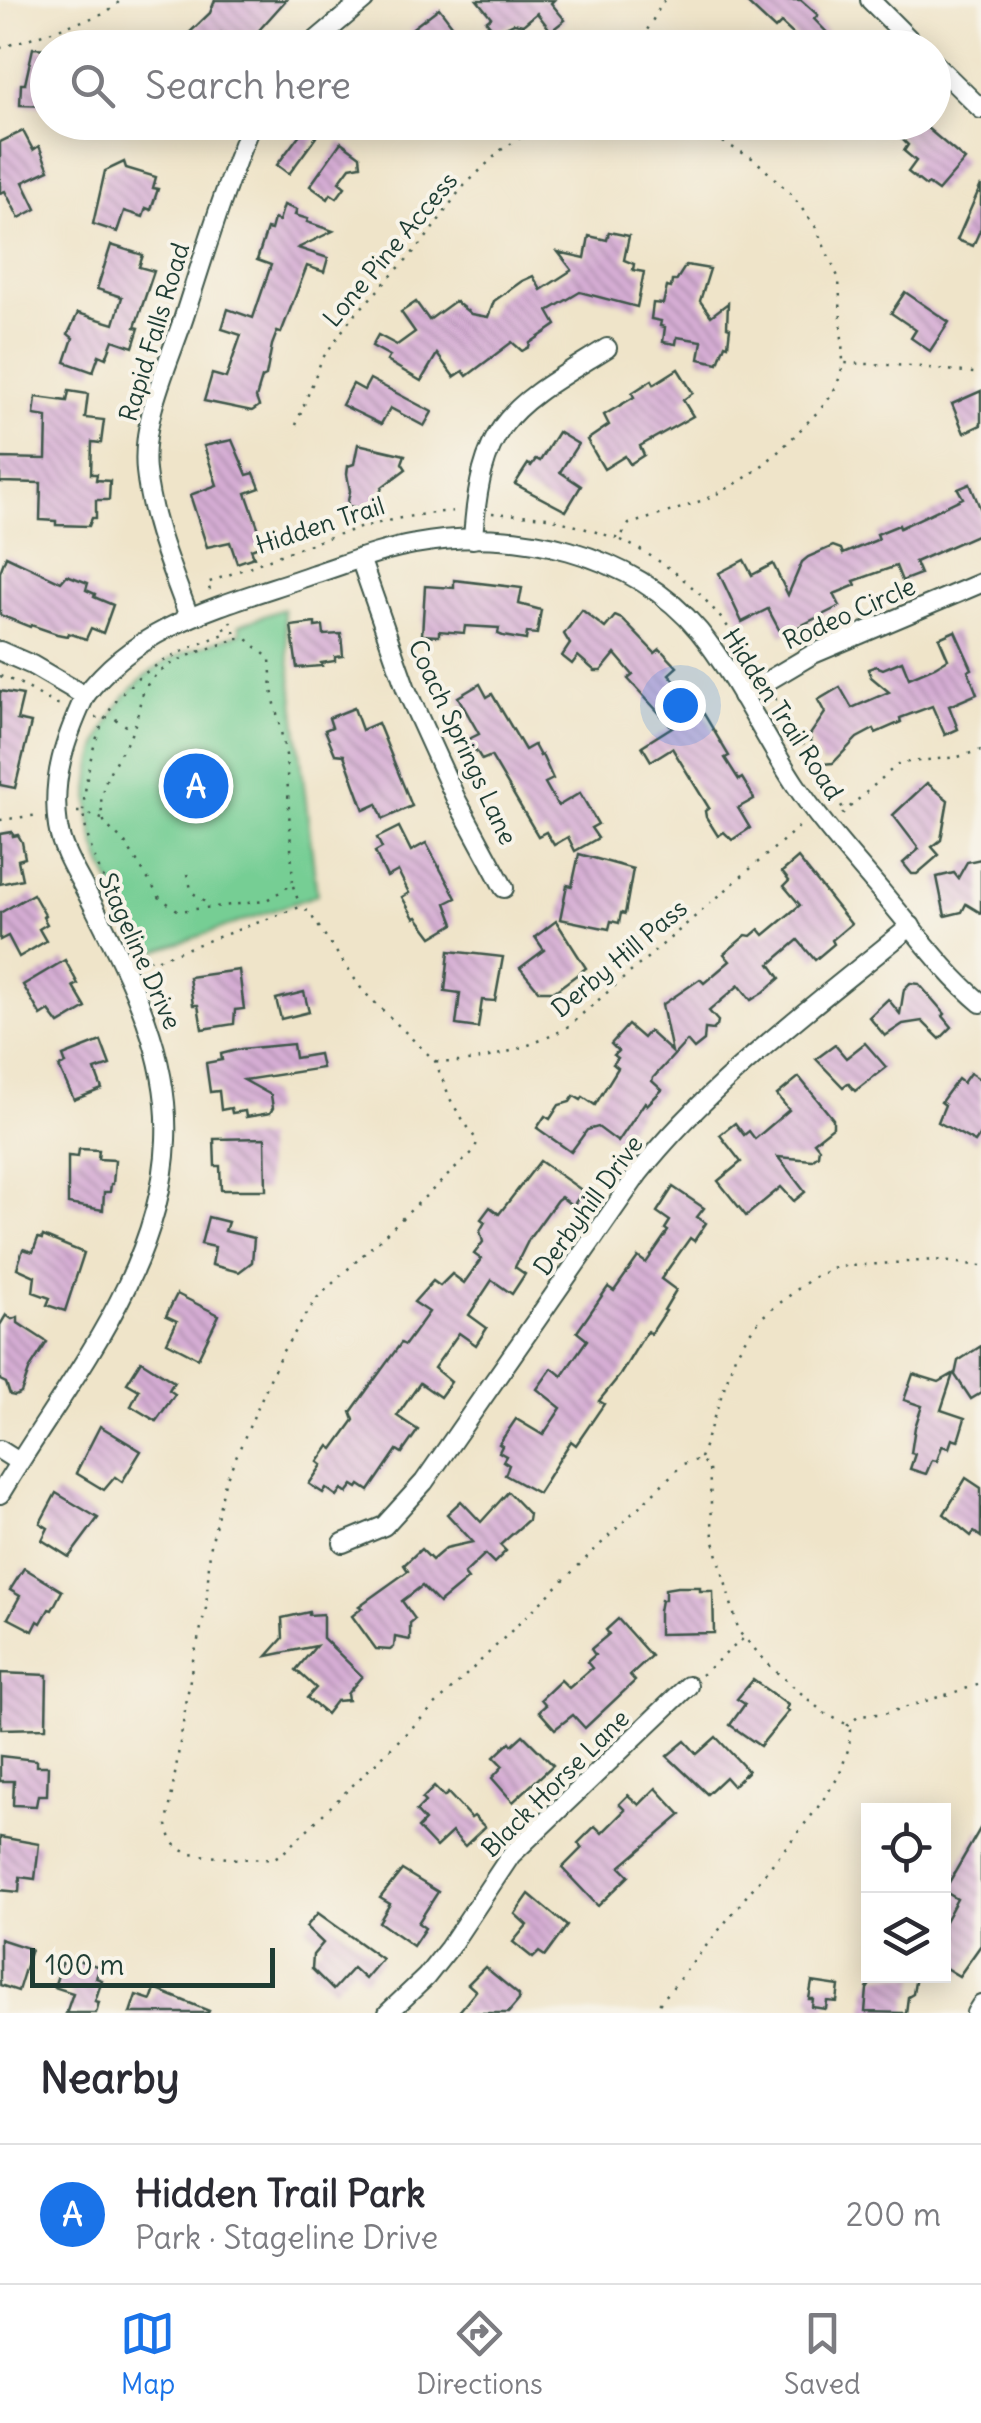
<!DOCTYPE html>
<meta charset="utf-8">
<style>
:root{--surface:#fff;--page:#f7f7f7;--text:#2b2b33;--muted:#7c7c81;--line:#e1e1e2;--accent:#1a73e8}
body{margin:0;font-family:Delius,sans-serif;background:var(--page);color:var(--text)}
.controls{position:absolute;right:30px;bottom:30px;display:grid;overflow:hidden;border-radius:0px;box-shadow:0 5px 25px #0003}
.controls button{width:90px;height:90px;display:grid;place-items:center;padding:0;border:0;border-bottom:2px solid var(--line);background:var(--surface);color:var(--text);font:50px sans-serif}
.scale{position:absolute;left:30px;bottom:25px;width:245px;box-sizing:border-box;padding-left:10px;border:5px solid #1f3d34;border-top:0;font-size:28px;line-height:35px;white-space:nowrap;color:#1f3d34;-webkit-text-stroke:8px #f7f3e8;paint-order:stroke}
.you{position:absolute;left:680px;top:705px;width:35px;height:35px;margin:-25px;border:8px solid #fff;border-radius:50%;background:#1a73e8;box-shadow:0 0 0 15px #1a73e833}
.badge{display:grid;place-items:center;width:65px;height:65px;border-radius:50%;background:var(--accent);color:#fff;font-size:32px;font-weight:700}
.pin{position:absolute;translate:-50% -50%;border:5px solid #fff;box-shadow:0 2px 10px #0006}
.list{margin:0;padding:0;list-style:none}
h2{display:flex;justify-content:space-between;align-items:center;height:130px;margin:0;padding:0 40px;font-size:42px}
h2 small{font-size:32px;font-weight:400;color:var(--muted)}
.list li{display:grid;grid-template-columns:65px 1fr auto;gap:30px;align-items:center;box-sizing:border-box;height:140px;padding:0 40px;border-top:2px solid var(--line)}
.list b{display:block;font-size:38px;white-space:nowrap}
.list p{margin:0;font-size:32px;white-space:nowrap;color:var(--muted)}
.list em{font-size:32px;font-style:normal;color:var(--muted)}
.icon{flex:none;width:55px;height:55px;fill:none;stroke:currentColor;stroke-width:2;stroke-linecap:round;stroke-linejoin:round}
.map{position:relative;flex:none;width:981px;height:2013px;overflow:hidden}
.search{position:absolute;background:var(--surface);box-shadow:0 5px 25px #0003;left:30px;right:30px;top:30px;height:110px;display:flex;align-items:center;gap:25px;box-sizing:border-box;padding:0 35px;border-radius:55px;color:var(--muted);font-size:38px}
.sheet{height:270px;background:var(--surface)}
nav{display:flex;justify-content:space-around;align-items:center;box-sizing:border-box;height:140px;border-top:2px solid var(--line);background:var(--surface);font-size:28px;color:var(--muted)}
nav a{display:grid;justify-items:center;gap:5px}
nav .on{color:var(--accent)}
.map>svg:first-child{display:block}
.green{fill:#76ce94;stroke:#4a8664;stroke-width:2.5}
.building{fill:url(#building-back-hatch)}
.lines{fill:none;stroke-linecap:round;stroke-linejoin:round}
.minor-casing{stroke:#3e564a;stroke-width:22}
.path{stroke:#3e564a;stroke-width:2.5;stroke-dasharray:2.5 8;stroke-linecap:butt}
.minor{stroke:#fff;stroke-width:18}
.labels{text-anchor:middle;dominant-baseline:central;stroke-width:8;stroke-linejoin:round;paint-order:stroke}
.street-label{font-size:25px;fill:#1f3d34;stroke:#f7f3e8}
</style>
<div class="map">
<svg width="981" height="2013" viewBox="0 0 981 2013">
<defs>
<pattern id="building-back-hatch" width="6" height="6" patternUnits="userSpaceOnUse" patternTransform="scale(2.5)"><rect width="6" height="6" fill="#d6add4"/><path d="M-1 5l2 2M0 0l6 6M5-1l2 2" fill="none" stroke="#ad8ead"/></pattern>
</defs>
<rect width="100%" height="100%" fill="#f7f3e8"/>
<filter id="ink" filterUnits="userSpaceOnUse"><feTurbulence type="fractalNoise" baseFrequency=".01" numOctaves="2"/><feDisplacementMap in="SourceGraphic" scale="20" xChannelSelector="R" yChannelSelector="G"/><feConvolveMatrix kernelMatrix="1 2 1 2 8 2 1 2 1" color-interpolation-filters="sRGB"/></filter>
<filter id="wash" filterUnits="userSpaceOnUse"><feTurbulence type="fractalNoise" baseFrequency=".0048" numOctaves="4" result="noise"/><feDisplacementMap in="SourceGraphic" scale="40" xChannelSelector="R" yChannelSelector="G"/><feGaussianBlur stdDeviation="2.25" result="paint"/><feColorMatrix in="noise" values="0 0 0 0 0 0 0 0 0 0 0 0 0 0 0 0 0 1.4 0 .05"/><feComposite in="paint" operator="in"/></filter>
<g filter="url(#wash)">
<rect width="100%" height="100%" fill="#efe4c9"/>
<!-- green -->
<path class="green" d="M283,609L317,895L151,953C134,923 112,891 100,859C74,791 95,710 156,668C181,651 213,643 241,633L239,625Z"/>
<g id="blocks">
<!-- building -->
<g class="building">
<path d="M215,0H286L243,48L231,42L221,33L207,48H197L186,36L210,13Z"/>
<path d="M477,0H554L551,3L565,20L551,31L537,13L523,25L514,23L495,32L486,21L491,17Z"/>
<path d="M744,0H801L818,15L814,19L842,48H808L781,23L775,29Z"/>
<path d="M439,8L465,42L458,48H423L410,30Z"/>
<path d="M33,48L48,49V106L20,105L21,84H25Z"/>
<path d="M309,122H327L289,174L277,165Z"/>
<path d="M885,122H920L965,160L938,191L928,184L926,186L908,172L916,161L904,151L908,145Z"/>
<path d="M23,131L33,150L39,146L49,170L23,182L36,209L19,218L5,191L0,193V142Z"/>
<path d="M341,142L360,156L361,165L350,167L339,182L345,187L337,198L331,194L328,199L310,186Z"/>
<path d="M124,162L126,168L156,177L153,188L158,189L151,210L146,208L143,217L124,211L117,232L93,224L105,171Z"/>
<path d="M981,185V228L973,246L957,240Z"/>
<path d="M284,205L297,210L295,215L308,219L307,222L333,231L298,248L328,258L324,272L307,266L281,333L277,332L272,345L266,376L262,378L256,398L259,406L252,411L204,401L212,374L226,378L241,335L222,329L228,309L253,318L271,265L257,260L267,229L271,230L274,219L279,221Z"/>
<path d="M609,232L629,236L624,260L634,264L633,270L644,272L637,307L580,292L548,311L556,325L530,343L529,347L522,351L512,342L467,376L463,371L454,377L437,354L421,381L387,361L390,356L372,346L378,335L397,345L415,332L401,312L416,302L429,320L455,301L471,314L488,317L494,301L522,281L533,276L541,290L572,270L558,252L585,258L589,236L607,240Z"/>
<path d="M111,245L143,255L139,267L154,271L135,327L139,328L133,347L113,340L106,358L99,355L93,372L65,362L73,338L68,334L78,313L114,324L122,297L97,289Z"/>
<path d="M686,265L710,269L700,301L711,316L728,303L727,327L730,328L728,345L725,344L718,363L699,359L702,341L677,337L676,344L663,342L665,327L660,326L661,321L651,319L653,303L663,304L667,287L671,288L672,281H676Z"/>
<path d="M905,292L949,322L930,351L911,338L916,330L891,313Z"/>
<path d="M678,369L693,393L683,400L693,416L640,446L644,455L630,464L625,456L604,469L587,440L609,425L604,415L634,397L632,393L652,380L654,384Z"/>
<path d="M370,379L432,412L424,426L390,408L381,424L342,405L353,384L364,390Z"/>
<path d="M69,391L88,394L85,418L104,420L101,443L92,442L91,474H97L96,480L110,481L109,500H96V518H92L89,526L56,525V521L40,520L41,483L0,482V458L46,459L47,417L34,415L36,397L67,401Z"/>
<path d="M981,391V425L964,433L952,404Z"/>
<path d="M558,432L578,444L560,472L581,486L566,511L515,484L528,464L531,466L536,459L540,461Z"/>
<path d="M232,440L247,475L254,473L260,488L246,493L264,544L251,549L254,557L237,563L230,542L207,547L190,495L217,485L204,446Z"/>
<path d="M358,444L405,455L402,463L406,469L382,487L375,510L347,506L350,491L347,474L348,466L354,464Z"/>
<path d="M970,484L981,510V533L915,562L920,574L902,581L896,566L854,581L856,585L834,594L840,606L782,635L768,609L742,622L719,573L744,560L752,575L773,564L788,595L802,562L808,557L833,546L841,549L843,554L879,539L877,534L899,525L900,528L963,498L958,489Z"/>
<path d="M6,556L61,582L67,575L88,583L86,590L95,594L94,597L113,605L103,633L91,628L86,639L68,633L67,636L57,634L31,625L30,627L0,615V572Z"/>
<path d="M454,580L522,588L519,604L541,610L537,634L527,633L526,640L503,636L498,634L499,628L465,626L464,633L439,631V636L422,635L425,586L454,588Z"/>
<path d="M582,610L605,628L615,616L622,619L655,653L660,649L677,667L669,674L684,691L681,693L695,715L704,714L729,756L725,758L739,780L742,778L750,791L754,799L738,808L750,828L732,840L724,832L718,836L706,817L705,811L709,808L672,748L651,761L642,746L672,727L628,679L633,675L615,654L601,671H595L578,656L572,664L562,656L570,644L564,634Z"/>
<path d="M315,623V627L323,626L324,635L341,634L343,656L335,657V661L321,663L322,666L297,668L291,626Z"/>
<path d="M955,631L972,669L968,671L977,694L949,706L958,729L945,735L932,706L900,718L901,722L876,733L874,729L857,738L833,763L822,764L809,736L825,713L818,700L840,687L852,708L889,692L871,677L868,669L876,666L883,669L902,661L909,678L935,667L948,659L939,638Z"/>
<path d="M480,684L487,697L492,694L525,750L534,745L540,756L542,755L553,779L545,783L558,806L580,793L598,824L591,828L598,838L575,851L568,837L554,845L546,832L538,836L491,756L482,760L476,750L473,751L467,740L479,734L458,697Z"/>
<path d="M0,691L23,695L17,720L31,723L15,788L0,785Z"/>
<path d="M354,708L362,730L378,723L412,806L383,819L377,804L364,810L344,755L335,754L325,730L332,727L329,718Z"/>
<path d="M927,783L948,800L941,840L932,847L939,855L917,874H912L903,863L919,849L893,815Z"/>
<path d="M399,827L411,851L426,843L456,898L446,903L454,924L432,937L417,917L414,918L402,897L409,893L398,871L387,877L375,852L382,848L377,838Z"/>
<path d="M12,832L13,836L18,835L22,842L25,858L18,860L22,879L0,884V834Z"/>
<path d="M579,854L633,869L625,914L621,913L619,923L611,921L609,929L560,919L567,885L572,886Z"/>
<path d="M798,858L851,924L832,940L834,944L815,960L798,940L770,964L780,978L764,992L751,1000L739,985L709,1011L718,1021L717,1026L713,1030L705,1029L704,1041L694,1049L687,1041L653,1078L652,1081L662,1090L647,1105L645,1102L618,1142L598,1127L587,1130L571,1152L537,1128L545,1116L550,1119L559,1105L570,1102L574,1096L581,1100L583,1097L595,1105L618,1068L613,1064L618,1058L614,1055L618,1051L611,1044L628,1025L643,1038L649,1031L672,1052L662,1005L700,979L704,983L730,961L724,954L746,935L751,936L759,929L764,935L800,905L784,886L789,881L782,872Z"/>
<path d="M981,859V913L966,904L962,912L945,916L937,877L954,873L958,878L967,862Z"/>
<path d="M33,894L45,915L43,917L47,924L39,929L46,941L19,957L8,936L0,940V913Z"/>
<path d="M556,921L586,968L555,991H539L520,968L544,950L535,937Z"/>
<path d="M449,951L503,957L495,1001L482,1000L478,1028L456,1025L460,993L445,991Z"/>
<path d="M65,960L78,984L73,986L86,1008L59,1024L49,1011L41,1016L23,985Z"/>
<path d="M239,970L244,1009L235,1010L234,1024L202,1029L198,1005H193L189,977Z"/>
<path d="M910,983L919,984L945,1014L943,1016L952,1027L940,1039L922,1021L903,1024L885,1036L869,1017L888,999L900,1014L904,989Z"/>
<path d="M304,992L309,1012L281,1019L276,999Z"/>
<path d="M101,1041L110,1065L95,1070L102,1089L74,1100L59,1067L66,1064L63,1056Z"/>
<path d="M865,1043L886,1067L855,1091L848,1083L843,1087L816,1059L835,1045L846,1058Z"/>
<path d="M293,1044L295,1058L319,1054L322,1068L244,1080L271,1095L273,1108L270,1113L246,1117L245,1111L232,1113L231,1108L221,1110L219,1091L210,1092L206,1063L222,1060L221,1054L241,1049Z"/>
<path d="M970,1073L981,1080V1133L975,1142L938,1122L945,1105L941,1102L958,1079L963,1083Z"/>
<path d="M799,1077L833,1119V1127L814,1142L819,1148L818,1155L812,1160L778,1157L805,1192L794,1201L781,1187L746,1216L718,1181L741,1162L720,1135L735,1123L744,1135L749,1131L755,1139L789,1110L777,1095Z"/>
<path d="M265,1138L266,1190H221L220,1166H215L214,1139Z"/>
<path d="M79,1149L99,1150L98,1159L115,1160L113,1184H111L110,1192H104L103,1210L68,1204V1156L78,1157Z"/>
<path d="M540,1161L583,1191L573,1206L561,1197L557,1200L529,1239L515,1267L525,1274L512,1294L492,1280L469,1315L487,1328L476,1345L459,1333L434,1368L451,1382L440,1397L420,1383L397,1416L418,1430L402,1453L397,1450L369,1491L360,1485L358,1488L353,1485L347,1493L342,1489L337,1496L326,1488L323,1493L309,1484L322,1465L318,1462L329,1446L333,1449L354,1420L351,1412L401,1343L405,1345L429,1312L414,1302L433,1281L440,1286L452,1274L464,1283L481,1259L474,1254L483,1242L480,1231L485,1222L481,1219L490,1207L499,1214Z"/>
<path d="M673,1187L704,1208L697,1217L706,1223L694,1241L690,1238L661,1279L676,1290L664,1310L666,1311L651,1334L647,1331L620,1375L599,1401L604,1404L576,1445L571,1441L538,1493L505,1475L509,1465L503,1461L506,1456L499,1452L502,1446L499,1444L516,1419L543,1435L561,1408L537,1389L552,1368L562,1376L582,1347L587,1340L577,1332L608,1287L614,1291L638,1257L646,1263L668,1231L665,1229L670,1221L657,1212Z"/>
<path d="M208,1217L228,1222L225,1231L254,1238L252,1262L239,1272L212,1265L215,1247L201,1244Z"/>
<path d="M43,1236L84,1253L65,1311L47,1305L50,1298L33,1292L35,1276L17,1268L23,1249L33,1252L38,1238L42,1239Z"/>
<path d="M177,1294L219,1315L198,1358L167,1342L177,1321L166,1316Z"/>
<path d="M6,1315L12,1319L18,1317V1323L47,1342L30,1368L21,1393L15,1396L10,1395L6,1383L0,1380V1325Z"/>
<path d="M981,1346V1393L971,1399L955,1375L958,1361Z"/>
<path d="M141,1361L174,1382L169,1390L175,1394L156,1421L131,1406L139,1390L127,1383Z"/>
<path d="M913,1374L939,1382L953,1374L941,1410L965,1418L958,1441L952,1439L949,1448L942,1446L937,1461L932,1460L926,1474L910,1469L915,1454L911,1453L915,1427L922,1406L904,1400Z"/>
<path d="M100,1426L141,1451L122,1482L115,1477L104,1490L76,1473Z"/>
<path d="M966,1478L981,1488V1537L974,1532L971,1536L944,1514Z"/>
<path d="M508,1492L529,1514L528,1520L500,1545L506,1551L494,1563L485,1554L464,1574L468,1579L439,1603L422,1586L402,1601L415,1619L410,1623V1640L395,1637L394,1647L390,1650L376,1649L352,1616L362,1608L359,1606L408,1571L404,1565L421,1549L432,1560L446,1548L473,1542L447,1514L461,1501L481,1522Z"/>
<path d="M56,1493L98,1518L69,1557L42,1540L48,1528L40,1523Z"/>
<path d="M24,1568L62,1591L52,1610L49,1609L41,1623L38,1621L33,1631L8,1618L20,1596L10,1590Z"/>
<path d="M677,1587H700V1591H713L714,1633L659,1634V1611L661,1600H665V1589Z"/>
<path d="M309,1612V1615L323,1614V1638L362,1676L347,1694L348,1700L336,1701L326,1714L307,1698L316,1688L296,1670L316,1646L267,1656L283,1638L282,1618Z"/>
<path d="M618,1619L651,1656L630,1675L635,1681L585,1728L573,1715L555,1729L539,1711L546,1705L541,1699L561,1680L569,1688L592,1668L587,1662L595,1655L591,1649L609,1634L606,1630Z"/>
<path d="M1,1673L47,1675L46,1728L1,1729Z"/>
<path d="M753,1680L788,1705L786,1709L789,1711L760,1746L730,1725L745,1704L737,1699Z"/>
<path d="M523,1735L553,1765L513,1802L492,1778L503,1766L494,1757L510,1742L512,1745Z"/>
<path d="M716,1737L748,1771L733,1786L725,1777L707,1794L667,1756L685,1741L697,1754Z"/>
<path d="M0,1756L36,1760V1766H48L47,1795H38L36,1806L13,1805L14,1781H0Z"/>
<path d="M434,1787L444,1797L448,1793L471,1818L474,1816L485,1827L465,1846L452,1832L436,1847L418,1828L425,1821L416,1811L425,1802L422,1799Z"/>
<path d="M656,1788L681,1815L620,1867L629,1876L598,1906L562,1868L582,1848L578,1843L595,1826L602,1833L625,1810L619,1804L628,1795L639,1805Z"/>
<path d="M981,1827V1945L959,1976L944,1967V1923L957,1899L944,1891Z"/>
<path d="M0,1837L39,1844L35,1879L20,1877L19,1892L0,1890Z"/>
<path d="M402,1870L438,1892L418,1923L425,1928L413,1946L379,1922L390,1904L380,1898Z"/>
<path d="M529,1894L567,1926L545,1956L539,1952L533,1958L513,1942L527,1925L515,1914Z"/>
<path d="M318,1913L382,1959L365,1979L353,1968L333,1990L312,1969L313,1955L323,1943L306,1927Z"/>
<path d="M0,1939L31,1949L18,1991L0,1985Z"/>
<path d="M74,1959L100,1967L96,1978L102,1980L95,2001L99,2002L96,2013H66L73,1993L54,1987L62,1963L71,1966Z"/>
<path d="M485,1967L519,1995V2000L508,2013H458L476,1991L468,1984Z"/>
<path d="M875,1976H916L913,1994L908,1997L906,2013L865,2012L867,1989Z"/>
<path d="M812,1982L839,1986L837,2002L827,2001L826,2009L812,2007L813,1999H809Z"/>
<path d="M155,1989L209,2011L208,2013H130L136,1995L151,2000Z"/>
</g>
</g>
</g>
<g filter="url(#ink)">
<use href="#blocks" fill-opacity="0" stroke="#3e564a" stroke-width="2.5"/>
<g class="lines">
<defs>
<g id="minor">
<path d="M870,0L918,48"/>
<path d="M307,48L364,0"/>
<path d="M934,63L981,109"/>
<path d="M473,539C481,418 511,408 607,348"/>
<path d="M360,558L406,689L456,799L504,888"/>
<path d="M189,617C172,570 151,521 146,471C141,419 168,365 184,317C205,252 225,186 252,122"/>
<path d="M0,651L32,665L85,696C139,622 232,603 314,574C348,563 380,550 415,544C512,525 634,552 699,631C737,678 762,734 795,784C823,826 858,863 890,902C919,936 946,974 981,1003"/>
<path d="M742,696L813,654L981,583"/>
<path d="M0,1450L19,1462"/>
<path d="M0,1494C66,1383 161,1274 166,1140C170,1054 130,978 92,903C81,880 62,853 58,827C51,778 65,740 85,696"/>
<path d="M343,1543L384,1526L424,1482L638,1174C714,1078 817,1004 911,926"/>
<path d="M388,2013L426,1977L449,1948L511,1855L688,1686"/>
<path d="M976,2013L981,2005"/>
</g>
</defs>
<!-- minor casing -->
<use href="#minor" class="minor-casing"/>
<!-- path -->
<g class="path">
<path d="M0,48L107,13L121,0"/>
<path d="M637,48L664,0"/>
<path d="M686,122L754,159L790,193L815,226L839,279L843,361"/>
<path d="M296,425L322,359L350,320L423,242L461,189L501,150L545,122"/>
<path d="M492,513L547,517L619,539L629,524C709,501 745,489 803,427C825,404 837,395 843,363L913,366L981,374"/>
<path d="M621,540C687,572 715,606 755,665"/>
<path d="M210,590L207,583C290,552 370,515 459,511"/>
<path d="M230,621L236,637"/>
<path d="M237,639H247L270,659L272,690L286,755L293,884L265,901L179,911L160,898L125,843L105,824C91,786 119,761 133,730C140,713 138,693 152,679C173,657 209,649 237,639Z"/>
<path d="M0,676L19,683L55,704H61"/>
<path d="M775,698L844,810"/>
<path d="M95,718L112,717L133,730"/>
<path d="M77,812H83C89,864 122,911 146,957L153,961L300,907L308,911L363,991L435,1061L452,1103L477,1141L475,1150L317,1298L281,1354L225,1482L210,1550L206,1608L193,1660L167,1825L171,1839L178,1848L190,1854L238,1859L274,1858L283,1853L683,1464L700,1459L709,1468L713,1538L739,1632L773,1669L824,1713L846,1724L850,1730L849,1747L839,1776L816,1810L652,2013"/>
<path d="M842,814L899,763L958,757L981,750"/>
<path d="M102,819L83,812C92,702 126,671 227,633L222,621"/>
<path d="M0,820L39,815"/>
<path d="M187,874L192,892L207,904"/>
<path d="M293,886L300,906"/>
<path d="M436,1061C470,1068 536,1045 566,1028L801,825"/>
<path d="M700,1458L735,1356L747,1336L762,1317L812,1278L837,1267L935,1260L981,1266"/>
<path d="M701,1675L744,1638"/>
<path d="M847,1726L859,1716L887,1713L981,1684"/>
</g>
<!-- minor -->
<use href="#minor" class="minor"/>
</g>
</g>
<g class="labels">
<!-- street labels -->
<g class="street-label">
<text transform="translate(390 249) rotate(-50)">Lone Pine Access</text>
<text transform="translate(154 332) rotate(-73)">Rapid Falls Road</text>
<text transform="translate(320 525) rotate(-18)">Hidden Trail</text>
<text transform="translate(849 613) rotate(-24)">Rodeo Circle</text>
<text transform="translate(783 714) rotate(57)">Hidden Trail Road</text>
<text transform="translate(463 742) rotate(65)">Coach Springs Lane</text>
<text transform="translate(140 951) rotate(66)">Stageline Drive</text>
<text transform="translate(619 958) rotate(-40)">Derby Hill Pass</text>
<text transform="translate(588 1205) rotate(-54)">Derbyhill Drive</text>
<text transform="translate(555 1783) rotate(-45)">Black Horse Lane</text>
</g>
</g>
</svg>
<div class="controls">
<button><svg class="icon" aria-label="locate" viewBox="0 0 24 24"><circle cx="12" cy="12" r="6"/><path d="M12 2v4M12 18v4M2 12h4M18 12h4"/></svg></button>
<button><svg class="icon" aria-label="layers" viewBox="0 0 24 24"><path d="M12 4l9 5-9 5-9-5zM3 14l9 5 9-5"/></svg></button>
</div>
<div class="scale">100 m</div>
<div class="you"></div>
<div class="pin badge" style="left:196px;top:786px">A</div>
<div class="search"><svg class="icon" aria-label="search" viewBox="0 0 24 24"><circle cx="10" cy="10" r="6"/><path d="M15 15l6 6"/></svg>Search here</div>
</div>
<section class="sheet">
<h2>Nearby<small></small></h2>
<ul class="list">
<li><span class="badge">A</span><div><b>Hidden Trail Park</b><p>Park · Stageline Drive</p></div><em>200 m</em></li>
</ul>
</section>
<nav>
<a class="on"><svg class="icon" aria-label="map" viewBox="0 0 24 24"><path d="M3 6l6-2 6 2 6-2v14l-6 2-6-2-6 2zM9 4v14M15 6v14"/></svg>Map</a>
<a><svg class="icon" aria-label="directions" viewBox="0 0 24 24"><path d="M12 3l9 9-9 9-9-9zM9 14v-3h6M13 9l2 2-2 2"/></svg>Directions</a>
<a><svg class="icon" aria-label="saved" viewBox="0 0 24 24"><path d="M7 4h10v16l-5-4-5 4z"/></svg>Saved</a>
</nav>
